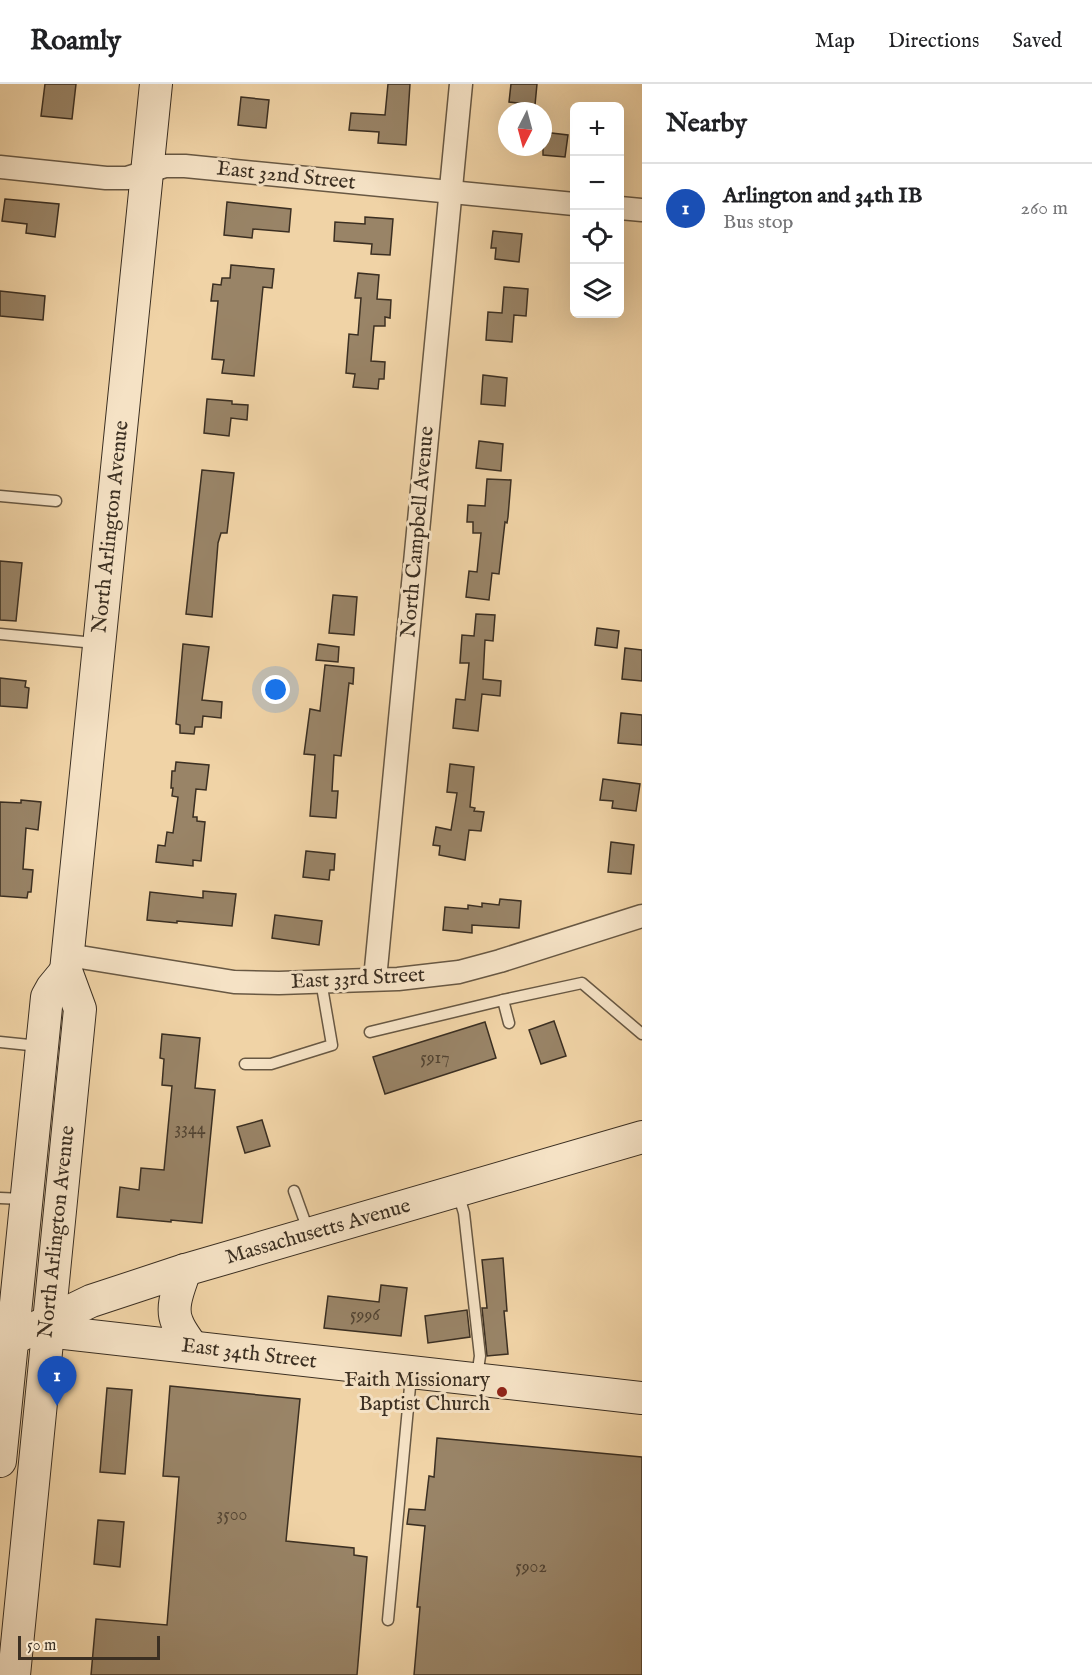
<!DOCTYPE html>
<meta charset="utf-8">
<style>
:root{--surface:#fff;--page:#f6f6f6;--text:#202124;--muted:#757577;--line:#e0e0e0;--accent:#1a73e8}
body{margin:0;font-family:"IM FELL English",serif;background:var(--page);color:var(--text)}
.controls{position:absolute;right:18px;top:18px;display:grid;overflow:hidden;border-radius:9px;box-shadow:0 6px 24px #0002}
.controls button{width:54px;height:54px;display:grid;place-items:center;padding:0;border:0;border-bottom:2px solid var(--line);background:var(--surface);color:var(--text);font:30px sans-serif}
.compass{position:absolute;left:498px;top:18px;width:54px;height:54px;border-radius:50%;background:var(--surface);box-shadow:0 6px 24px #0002;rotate:186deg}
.scale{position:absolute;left:18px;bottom:15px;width:142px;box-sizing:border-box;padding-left:6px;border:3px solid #3b2f22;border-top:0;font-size:16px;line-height:21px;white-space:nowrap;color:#3b2f22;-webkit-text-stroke:4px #f5e2c5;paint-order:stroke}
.you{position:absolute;left:276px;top:606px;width:21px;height:21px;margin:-15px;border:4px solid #fff;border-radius:50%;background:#1a73e8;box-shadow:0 0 0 9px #1a73e833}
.badge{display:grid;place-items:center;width:39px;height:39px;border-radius:50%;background:var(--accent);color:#fff;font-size:20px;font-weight:700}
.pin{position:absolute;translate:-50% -50px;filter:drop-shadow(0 2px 3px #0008)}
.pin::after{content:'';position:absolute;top:32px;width:21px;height:18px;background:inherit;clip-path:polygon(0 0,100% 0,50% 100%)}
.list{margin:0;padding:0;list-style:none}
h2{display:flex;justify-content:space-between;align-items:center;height:78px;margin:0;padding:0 24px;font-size:26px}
h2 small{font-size:20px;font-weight:400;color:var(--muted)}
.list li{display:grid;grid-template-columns:39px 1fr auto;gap:18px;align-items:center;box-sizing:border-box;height:90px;padding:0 24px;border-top:2px solid var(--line)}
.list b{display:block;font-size:22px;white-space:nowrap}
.list p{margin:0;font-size:20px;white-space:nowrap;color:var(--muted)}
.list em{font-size:20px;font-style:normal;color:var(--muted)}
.icon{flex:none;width:33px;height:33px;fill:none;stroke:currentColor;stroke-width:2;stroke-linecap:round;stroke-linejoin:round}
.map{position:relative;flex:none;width:642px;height:1591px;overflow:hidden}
header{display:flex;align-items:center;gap:36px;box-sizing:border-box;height:84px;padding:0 30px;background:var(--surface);border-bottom:2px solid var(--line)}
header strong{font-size:28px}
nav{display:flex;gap:33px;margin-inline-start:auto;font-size:21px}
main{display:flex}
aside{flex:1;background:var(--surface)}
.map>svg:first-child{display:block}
.building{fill:#998467;stroke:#3b2f22;stroke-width:1.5}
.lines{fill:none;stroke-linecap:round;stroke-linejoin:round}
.service-casing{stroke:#685843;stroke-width:13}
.minor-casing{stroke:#685843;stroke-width:25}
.secondary-casing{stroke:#3b2f22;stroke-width:34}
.service{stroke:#f5e2c5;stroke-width:10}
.minor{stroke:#f5e2c5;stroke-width:22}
.secondary{stroke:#f5e2c5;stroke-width:32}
.poi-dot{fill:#8f2418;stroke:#f5e2c5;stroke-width:2}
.labels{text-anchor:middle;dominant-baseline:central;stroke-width:6;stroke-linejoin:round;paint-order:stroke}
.number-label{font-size:18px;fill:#524433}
.street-label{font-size:21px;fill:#3b2f22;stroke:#f5e2c5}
.poi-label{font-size:21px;fill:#3b2f22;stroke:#f5e2c5;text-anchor:end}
</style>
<header>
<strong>Roamly</strong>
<nav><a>Map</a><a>Directions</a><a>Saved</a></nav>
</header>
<main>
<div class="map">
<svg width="642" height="1591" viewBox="0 0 642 1591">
<rect width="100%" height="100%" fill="#f0d3a6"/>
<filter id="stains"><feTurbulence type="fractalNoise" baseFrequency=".00333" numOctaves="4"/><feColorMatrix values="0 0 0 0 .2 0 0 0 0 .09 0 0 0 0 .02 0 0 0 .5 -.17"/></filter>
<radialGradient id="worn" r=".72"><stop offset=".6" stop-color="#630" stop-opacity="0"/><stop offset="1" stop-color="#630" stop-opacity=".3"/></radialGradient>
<!-- building -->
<g class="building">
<path d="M45,0H76L72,35L41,32Z"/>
<path d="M388,0H410L406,61L378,59L379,48L349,46L351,29L385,31Z"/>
<path d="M511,0H537L535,21L509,18Z"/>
<path d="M241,13L269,16L266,44L238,41Z"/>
<path d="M543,48L568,51L565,73L543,71Z"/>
<path d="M5,115L59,120L55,153L26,149L27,140L2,137Z"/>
<path d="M227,118L291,125L289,148L253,145L252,154L224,151Z"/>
<path d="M365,133L393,135L390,171L371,170L372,160L334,157L335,138L365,140Z"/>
<path d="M493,147L522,150L519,178L495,175L496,164H491Z"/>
<path d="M231,181L274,185L272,204L263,203L254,292L222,289L224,276L212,275L218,217H211L213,200L221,201L222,194H230Z"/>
<path d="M358,189L379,191L377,215L391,216L390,234L385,233V242H374L371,277L385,278L384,295H379L378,305L353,303L355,290L346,289L349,250L358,251L361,214H355Z"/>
<path d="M504,203L528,205L526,232L514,231L512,258L486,256L488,228L502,229Z"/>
<path d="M0,207L45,212L43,236L0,232Z"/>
<path d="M483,291L507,294L505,322L481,320Z"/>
<path d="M207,315L232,317V320L248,321L247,336L231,334L229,352L204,349Z"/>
<path d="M479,357L503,360L501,387L476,384Z"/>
<path d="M202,386L234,389L227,449H221L218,459L212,533L186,530Z"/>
<path d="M487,395L511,396L508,433L507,439L505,438L499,490L492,489L489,516L466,513L469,487L477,488L481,449H473V438H467L468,421L485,422Z"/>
<path d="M0,477L22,479L16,537L0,536Z"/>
<path d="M333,511L357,513L354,551L329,549Z"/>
<path d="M476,530L495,531L493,557L485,556L483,595L501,597L500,612L482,610L478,647L453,644L456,615L465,616L469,579H460L462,551L474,552Z"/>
<path d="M597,544L619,547L617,564L595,561Z"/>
<path d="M183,560L209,563L202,616L222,618L221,634L203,632L202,643H195L194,650L180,649V641L176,640Z"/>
<path d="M318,560L339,563L338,578L316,576Z"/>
<path d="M625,564L642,566V597L622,595Z"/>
<path d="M325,581L354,584L353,600L349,599L341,672L334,671L332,707H338L336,734L310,732L315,671L304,670L310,625L320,627Z"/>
<path d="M0,594L26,597L25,603L29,604L27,624L0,622Z"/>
<path d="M621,629L642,631V661L618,659Z"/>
<path d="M176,678L209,681L206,706L196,705L193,733H197V737L205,738L201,777L193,776V782L156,778L158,761L165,762L167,748L173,749L178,713L172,712L173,704H171L172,687H175Z"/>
<path d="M450,680L474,683L470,723L475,724L474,727L484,728L481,747L469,746L465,776L439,771L440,762L433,761L436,743L451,746L457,709L447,708Z"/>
<path d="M603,695L640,700L636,727L612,724L613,717L600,716Z"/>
<path d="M21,716L41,718L38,746L26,744L23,785L33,786L31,808H28L27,814L0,812V718L21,719Z"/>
<path d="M611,758L634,761L631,790L608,788Z"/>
<path d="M306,767L335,770L334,786H330L329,796L303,793Z"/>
<path d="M203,807L236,810L232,842L177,837V839L147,836L150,808L203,814Z"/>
<path d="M500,815L521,817L519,844L472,841V849L443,846L445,823L468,825V821L482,823V819L499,821Z"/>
<path d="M275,831L322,837L319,861L272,854Z"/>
<path d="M554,937L566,972L541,980L529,946Z"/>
<path d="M485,938L496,974L385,1010L373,973Z"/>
<path d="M162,950L200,954L195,1004L215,1006L202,1139L171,1136V1138L117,1133L120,1103L139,1106L141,1084L164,1086L172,1002L162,1001L164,975L160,974Z"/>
<path d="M262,1036L270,1062L245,1069L237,1043Z"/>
<path d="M503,1174L507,1227H504L508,1270L487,1272L482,1224H487L482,1176Z"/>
<path d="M381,1201L407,1204L401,1252L324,1244L328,1212L379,1218Z"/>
<path d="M467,1226L470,1253L428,1259L425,1232Z"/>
<path d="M170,1302L300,1315L286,1457L354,1464V1471L367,1473L357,1591H91L96,1535L167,1541L179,1393L163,1392Z"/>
<path d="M107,1304L132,1306L125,1390L100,1388Z"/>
<path d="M437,1354L642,1373V1591H414L420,1523H417L425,1442L407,1440L409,1425L425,1426L429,1392L434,1393Z"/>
<path d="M98,1436L124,1438L120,1483L94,1480Z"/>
</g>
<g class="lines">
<defs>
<g id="service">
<path d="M0,412L56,417"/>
<path d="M0,550L95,559"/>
<path d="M503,916L582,899L642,950"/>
<path d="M370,948L503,916L509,939"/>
<path d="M0,958L39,962"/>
<path d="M245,980H271L332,961L321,897"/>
<path d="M294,1107L308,1146"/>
<path d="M458,1109L464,1129L480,1272L477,1292"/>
<path d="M0,1114L23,1115"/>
<path d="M388,1536L411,1292"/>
</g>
<g id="minor">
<path d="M0,83L106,94H127L165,82H185L574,120"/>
<path d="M620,124L642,126"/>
<path d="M68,871L234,898L279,899L398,895L459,888L500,877L642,832"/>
<path d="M375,895L461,0"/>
</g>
<g id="secondary">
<path d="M185,1186C180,1202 170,1222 177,1238C180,1247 187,1255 192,1263"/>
<path d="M29,1245L642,1314"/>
<path d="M0,1261L91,1217L185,1186L642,1053"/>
<path d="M0,1377L47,913L52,904L66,887"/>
<path d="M14,1591L80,925L66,887L156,0"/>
</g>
</defs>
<!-- service casing -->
<use href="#service" class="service-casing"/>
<!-- minor casing -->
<use href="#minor" class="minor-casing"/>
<!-- secondary casing -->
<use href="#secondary" class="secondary-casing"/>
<!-- service -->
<use href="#service" class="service"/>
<!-- minor -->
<use href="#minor" class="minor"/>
<!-- secondary -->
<use href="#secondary" class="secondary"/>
</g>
<!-- markers -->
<circle class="poi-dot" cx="502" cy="1308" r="6"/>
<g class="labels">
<!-- number labels -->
<g class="number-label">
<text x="435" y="974">5917</text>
<text x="190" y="1045">3344</text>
<text x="365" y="1231">5996</text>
<text x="232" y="1431">3500</text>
<text x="531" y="1483">5902</text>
</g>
<!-- street labels -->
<g class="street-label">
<text transform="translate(286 92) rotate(6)">East 32nd Street</text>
<text transform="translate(111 443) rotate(-84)">North Arlington Avenue</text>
<text transform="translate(418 448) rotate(-85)">North Campbell Avenue</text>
<text transform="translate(358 895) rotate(-3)">East 33rd Street</text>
<text transform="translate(57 1148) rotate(-84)">North Arlington Avenue</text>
<text transform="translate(318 1148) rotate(-16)">Massachusetts Avenue</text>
<text transform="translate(249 1270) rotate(7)">East 34th Street</text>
</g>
<!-- poi labels -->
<g class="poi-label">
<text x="490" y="1296">Faith Missionary<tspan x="490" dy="24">Baptist Church</tspan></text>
</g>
</g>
<rect width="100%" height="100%" filter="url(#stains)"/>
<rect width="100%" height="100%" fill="url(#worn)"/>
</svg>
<div class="controls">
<button>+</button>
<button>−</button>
<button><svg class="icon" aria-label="locate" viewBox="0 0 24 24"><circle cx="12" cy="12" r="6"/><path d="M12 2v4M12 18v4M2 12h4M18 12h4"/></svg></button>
<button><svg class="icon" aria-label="layers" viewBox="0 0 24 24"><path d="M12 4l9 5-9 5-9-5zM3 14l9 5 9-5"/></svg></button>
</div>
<svg class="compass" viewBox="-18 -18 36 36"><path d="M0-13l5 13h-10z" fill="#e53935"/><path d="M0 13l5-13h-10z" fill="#757577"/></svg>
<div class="scale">50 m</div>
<div class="you"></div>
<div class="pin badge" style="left:57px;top:1322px;background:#1a4fb4">1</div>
</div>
<aside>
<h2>Nearby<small></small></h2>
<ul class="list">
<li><span class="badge" style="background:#1a4fb4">1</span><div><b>Arlington and 34th IB</b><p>Bus stop</p></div><em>260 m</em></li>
</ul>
</aside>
</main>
